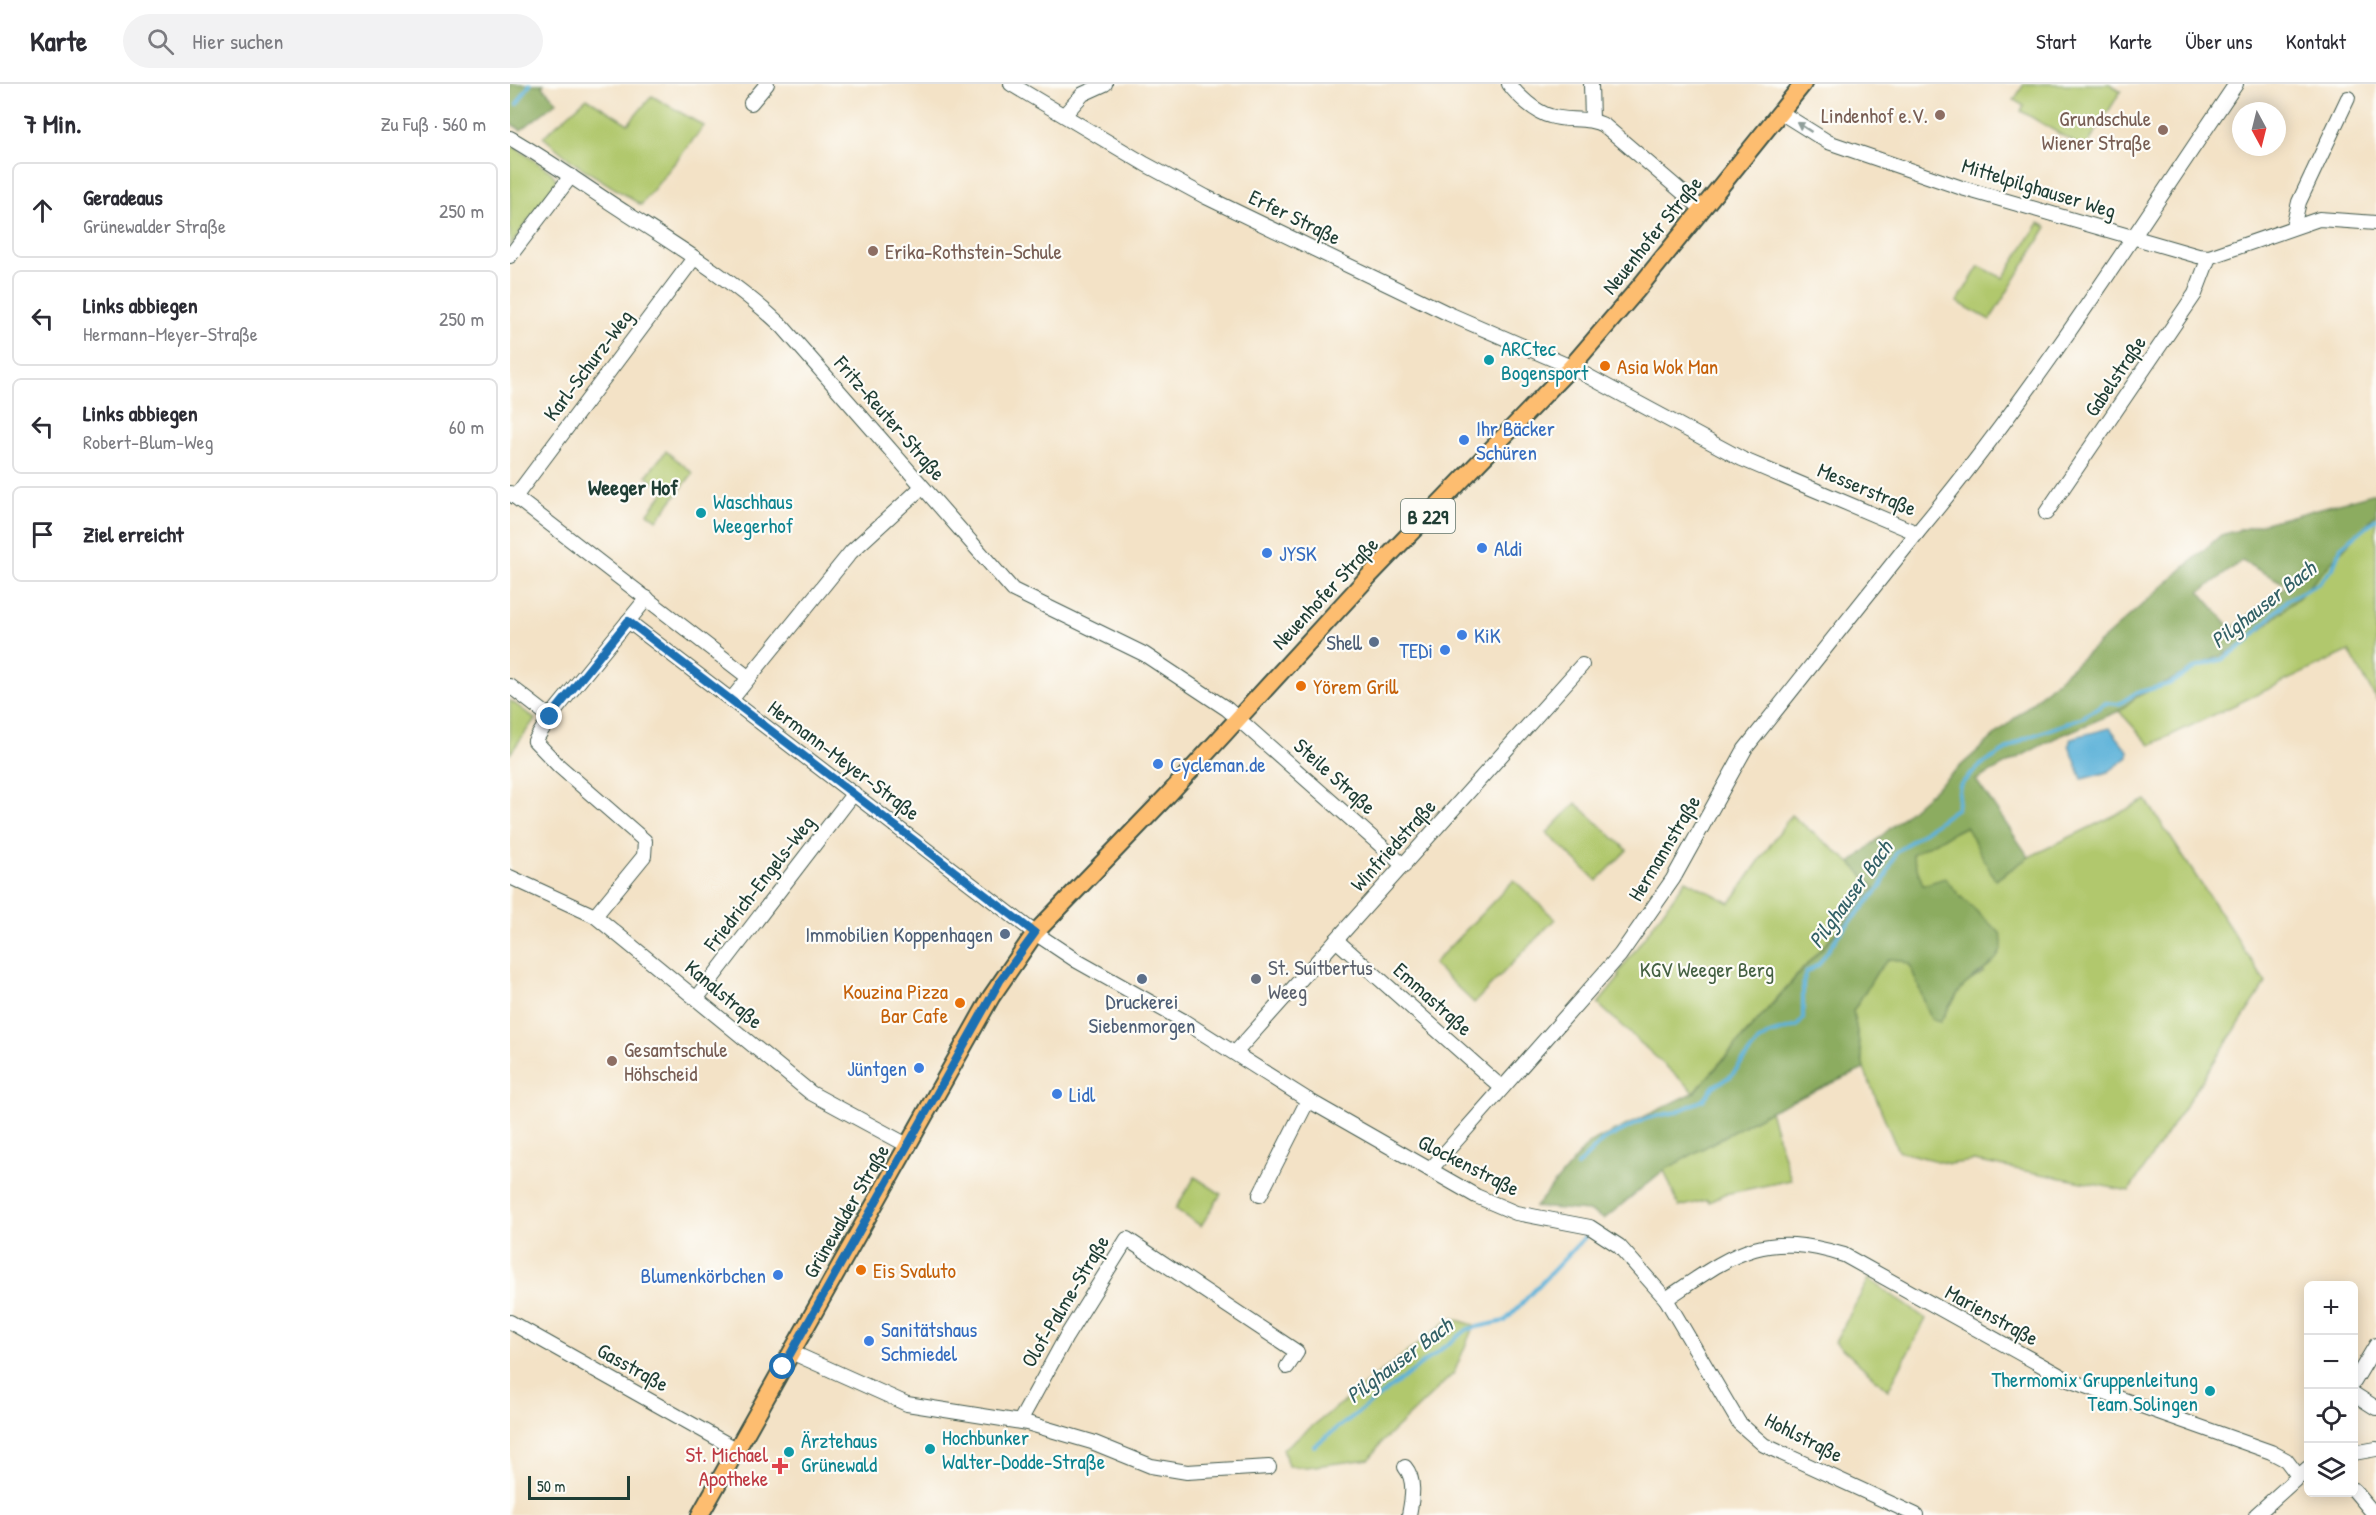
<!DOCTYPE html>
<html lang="de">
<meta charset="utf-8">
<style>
:root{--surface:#fff;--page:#f2f2f3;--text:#2b2b33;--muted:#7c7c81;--line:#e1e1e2}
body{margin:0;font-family:"Patrick Hand",sans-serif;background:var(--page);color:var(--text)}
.controls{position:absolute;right:18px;bottom:18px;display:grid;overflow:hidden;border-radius:9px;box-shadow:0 3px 15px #0003}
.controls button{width:54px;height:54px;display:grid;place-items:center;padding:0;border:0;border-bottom:2px solid var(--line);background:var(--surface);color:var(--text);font:30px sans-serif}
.compass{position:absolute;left:1722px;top:18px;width:54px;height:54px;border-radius:50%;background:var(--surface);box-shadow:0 3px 15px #0003;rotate:173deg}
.scale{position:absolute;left:18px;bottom:15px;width:102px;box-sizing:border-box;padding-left:6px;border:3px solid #1f3d34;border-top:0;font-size:16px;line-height:21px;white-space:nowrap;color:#1f3d34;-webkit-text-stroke:4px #fdfcf7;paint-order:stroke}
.stop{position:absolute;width:18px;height:18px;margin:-14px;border:4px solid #1f6fb2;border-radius:50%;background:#fff}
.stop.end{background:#1f6fb2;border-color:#fff;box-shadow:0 2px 6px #0008}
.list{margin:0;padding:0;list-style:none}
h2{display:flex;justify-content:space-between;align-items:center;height:78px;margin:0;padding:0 24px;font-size:26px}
h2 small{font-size:20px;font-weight:400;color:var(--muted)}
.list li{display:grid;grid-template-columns:39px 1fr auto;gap:18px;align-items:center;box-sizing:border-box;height:96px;margin:0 12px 12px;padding:0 12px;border:2px solid var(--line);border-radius:9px}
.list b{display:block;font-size:22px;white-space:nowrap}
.list p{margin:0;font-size:20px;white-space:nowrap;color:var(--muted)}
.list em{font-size:20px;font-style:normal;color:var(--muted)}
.icon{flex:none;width:33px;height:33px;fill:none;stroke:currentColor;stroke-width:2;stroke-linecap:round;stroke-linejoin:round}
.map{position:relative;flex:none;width:1866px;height:1431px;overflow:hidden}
header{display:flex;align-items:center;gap:36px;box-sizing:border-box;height:84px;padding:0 30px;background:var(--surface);border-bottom:2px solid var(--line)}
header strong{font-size:28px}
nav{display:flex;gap:33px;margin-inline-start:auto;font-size:21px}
.search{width:420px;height:54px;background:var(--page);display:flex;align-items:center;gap:15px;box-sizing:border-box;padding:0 21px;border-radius:33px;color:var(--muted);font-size:22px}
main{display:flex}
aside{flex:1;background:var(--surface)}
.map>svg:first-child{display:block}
.green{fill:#b1c86d;stroke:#688250;stroke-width:1.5}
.forest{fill:#8cac60;stroke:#56744a;stroke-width:1.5;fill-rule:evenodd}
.water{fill:#5db2d9;stroke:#3e7886;stroke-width:1.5}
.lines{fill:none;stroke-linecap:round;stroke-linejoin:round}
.stream{stroke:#5db2d9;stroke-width:4}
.minor-casing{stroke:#3f564a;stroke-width:16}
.major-casing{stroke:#3f564a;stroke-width:20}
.minor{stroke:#fff;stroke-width:14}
.major{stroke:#fdbd6f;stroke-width:16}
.oneway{fill:#8f9e9a}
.route{stroke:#1f6fb2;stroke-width:8}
.education-dot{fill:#8d6e63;stroke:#fdfcf7;stroke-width:2}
.culture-dot{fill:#0f9aa8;stroke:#fdfcf7;stroke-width:2}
.food-dot{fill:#e8710a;stroke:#fdfcf7;stroke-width:2}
.shop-dot{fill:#3f7fe0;stroke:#fdfcf7;stroke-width:2}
.service-dot{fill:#5c6f8a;stroke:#fdfcf7;stroke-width:2}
.worship-dot{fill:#6b7280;stroke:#fdfcf7;stroke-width:2}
.health-dot{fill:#e0444e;stroke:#fdfcf7;stroke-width:2}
.labels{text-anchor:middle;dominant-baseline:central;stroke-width:4.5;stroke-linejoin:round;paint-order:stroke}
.shield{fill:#fdfcf7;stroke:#62766e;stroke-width:1.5}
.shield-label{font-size:20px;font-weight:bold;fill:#1f3d34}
.education-label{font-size:21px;fill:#785e54;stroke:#fdfcf7;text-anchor:end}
.street-label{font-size:21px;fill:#1f3d34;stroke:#fdfcf7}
.culture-label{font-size:21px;fill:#0d838f;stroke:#fdfcf7;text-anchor:start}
.food-label{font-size:21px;fill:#c56008;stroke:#fdfcf7;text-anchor:start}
.shop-label{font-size:21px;fill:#366cbe;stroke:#fdfcf7;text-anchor:start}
.service-label{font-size:21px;fill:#4e5e75;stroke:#fdfcf7;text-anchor:end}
.worship-label{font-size:21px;fill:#5b616d;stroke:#fdfcf7;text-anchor:start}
.park-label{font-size:21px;fill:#446042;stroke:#fdfcf7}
.health-label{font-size:21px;fill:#be3a42;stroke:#fdfcf7;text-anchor:end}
.neighbourhood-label{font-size:22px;font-weight:bold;fill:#1f3d34;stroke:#fdfcf7}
.water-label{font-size:22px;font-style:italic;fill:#326066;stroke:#fdfcf7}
</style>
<header>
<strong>Karte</strong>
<div class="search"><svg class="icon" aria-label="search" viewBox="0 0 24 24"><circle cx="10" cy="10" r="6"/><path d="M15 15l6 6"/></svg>Hier suchen</div>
<nav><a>Start</a><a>Karte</a><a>Über uns</a><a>Kontakt</a></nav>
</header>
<main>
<aside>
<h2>7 Min.<small>Zu Fuß · 560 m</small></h2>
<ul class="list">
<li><svg class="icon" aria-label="ahead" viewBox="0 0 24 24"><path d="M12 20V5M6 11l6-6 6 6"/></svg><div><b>Geradeaus</b><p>Grünewalder Straße</p></div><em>250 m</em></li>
<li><svg class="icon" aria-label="left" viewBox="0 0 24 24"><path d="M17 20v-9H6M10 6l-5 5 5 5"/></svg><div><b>Links abbiegen</b><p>Hermann-Meyer-Straße</p></div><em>250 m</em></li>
<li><svg class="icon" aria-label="left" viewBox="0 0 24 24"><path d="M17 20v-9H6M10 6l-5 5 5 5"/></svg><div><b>Links abbiegen</b><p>Robert-Blum-Weg</p></div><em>60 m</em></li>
<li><svg class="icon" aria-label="arrive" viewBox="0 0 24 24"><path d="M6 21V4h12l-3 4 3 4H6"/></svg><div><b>Ziel erreicht</b></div></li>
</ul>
</aside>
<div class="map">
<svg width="1866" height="1431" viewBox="0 0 1866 1431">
<rect width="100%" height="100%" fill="#fdfcf7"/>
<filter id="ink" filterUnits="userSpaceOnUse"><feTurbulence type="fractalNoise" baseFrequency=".0167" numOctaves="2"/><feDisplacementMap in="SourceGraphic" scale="12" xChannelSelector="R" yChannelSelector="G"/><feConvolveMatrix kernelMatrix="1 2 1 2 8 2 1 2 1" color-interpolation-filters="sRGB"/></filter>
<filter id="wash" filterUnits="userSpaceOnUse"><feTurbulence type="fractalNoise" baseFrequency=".008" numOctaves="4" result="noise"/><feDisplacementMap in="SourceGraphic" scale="24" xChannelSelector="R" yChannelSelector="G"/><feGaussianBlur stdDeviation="1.35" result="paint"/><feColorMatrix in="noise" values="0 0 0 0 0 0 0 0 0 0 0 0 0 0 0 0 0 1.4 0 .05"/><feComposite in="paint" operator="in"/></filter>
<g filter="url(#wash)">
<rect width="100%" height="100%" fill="#f3e2c6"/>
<!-- green -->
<g class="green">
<path d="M1514,0H1600L1611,7L1575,65L1511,27L1514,22L1504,16Z"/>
<path d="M142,12L194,42L131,121L64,79L33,53L77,14L118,40Z"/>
<path d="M0,60L41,88L47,96L0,162Z"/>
<path d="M1529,139L1537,143L1480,236L1447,218L1469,182L1493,194Z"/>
<path d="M156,367L183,389L147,436L138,429L155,407L136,392Z"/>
<path d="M1866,430V615L1839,567L1640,661L1609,627L1626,613L1734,560L1789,513Z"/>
<path d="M0,616L25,635L0,670Z"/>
<path d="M1636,716L1756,899L1619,1107L1464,1077L1439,1080L1388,1067L1354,985L1343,927L1367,888L1379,875L1391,876L1400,881L1421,934L1430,938L1453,902L1474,888L1449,811L1435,795L1413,801L1401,770L1457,742L1486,796L1519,773Z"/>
<path d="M1066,719L1117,766L1087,797L1037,749Z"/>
<path d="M1281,731L1341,779L1365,803L1184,1008L1088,920L1109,894V888L1176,796L1220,819Z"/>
<path d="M1004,796L1045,835L964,919L923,880Z"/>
<path d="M1260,1027L1281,1096L1215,1110L1199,1118L1197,1116L1169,1123L1154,1086Z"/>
<path d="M685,1093L711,1110L691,1142L665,1125Z"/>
<path d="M1359,1195L1416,1235L1378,1306L1325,1258Z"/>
<path d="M941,1234L964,1241L944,1289L870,1360L860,1375L796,1383L778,1382L773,1365Z"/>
</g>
<!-- forest -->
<g class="forest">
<path d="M0,0H34L32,2L47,18L11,46L0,39Z"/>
<path d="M1866,409V430L1789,513L1734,560L1626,613L1609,627L1545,654L1466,696L1519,773L1485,796L1456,742L1402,770L1413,801L1435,794L1449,811L1490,849C1501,876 1466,888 1453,903C1444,913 1437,927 1430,938L1421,935L1400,881L1391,876L1379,875L1367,888L1343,927L1354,985L1260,1027L1154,1086L1094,1135L1079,1127L1025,1123L1078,1060L1185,1008L1365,804L1341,779L1711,451ZM1732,477L1777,501L1722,545L1690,508Z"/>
</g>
<!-- water -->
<path class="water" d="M1600,644L1618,667V673L1598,688L1572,695L1559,661L1561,654Z"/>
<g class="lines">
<!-- stream -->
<g class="stream">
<path d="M7,20L20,0"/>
<path d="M1067,1082L1092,1057L1137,1034L1166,1028L1193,1016L1204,1002L1221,992L1248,958L1260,950L1287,942L1293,935V901L1296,889L1309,880L1329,850L1371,803L1386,768L1447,724L1450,701L1471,681L1514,655L1573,633L1596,619L1609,620L1626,609L1659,600L1687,583L1713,575L1737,558L1777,516L1809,499L1823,484L1831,463L1866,435"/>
<path d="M804,1362L958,1245L995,1237L1075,1153"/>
</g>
</g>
</g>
<g filter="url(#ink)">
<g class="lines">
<defs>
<g id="minor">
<path d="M501,0L635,80L696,113L939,230L1061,283L1232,375L1407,449C1525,308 1623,152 1726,0"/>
<path d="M999,0C1008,12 1025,28 1040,32C1058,38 1078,32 1095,42L1192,125"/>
<path d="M1081,0L1082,36"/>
<path d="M241,19L257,0"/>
<path d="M1270,28L1318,58L1452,104L1688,172L1699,173L1809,135L1866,139"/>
<path d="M555,30L573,10L595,0"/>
<path d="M0,54C40,77 77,104 116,129C170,164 226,198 273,243L503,506L634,570L717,625L894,782"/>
<path d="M1783,143L1789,118L1838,14"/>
<path d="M0,172L61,92"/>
<path d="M0,409L238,593"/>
<path d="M5,413L184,174"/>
<path d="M1536,429L1685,210L1699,173"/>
<path d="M118,537L525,849L567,877L672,936L798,1016L966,1112L1006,1129L1080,1143L1109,1162L1156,1215L1229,1339L1254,1361L1406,1431"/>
<path d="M0,602L40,633"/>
<path d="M221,616L341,468L412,403"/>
<path d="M0,793L85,832L301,1009L399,1062"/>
<path d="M85,832L134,772L135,757L49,682L25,657L40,633L137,514"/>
<path d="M826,856L992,1004"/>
<path d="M187,914L344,709"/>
<path d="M725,969L1072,581"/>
<path d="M920,1086L1110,871L1163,795L1235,665L1407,449"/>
<path d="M750,1111L798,1016"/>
<path d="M1156,1215C1222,1171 1251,1145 1334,1171L1558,1296L1761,1368L1776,1376L1789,1393"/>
<path d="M0,1238L226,1365"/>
<path d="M281,1268L397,1320L517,1339L582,1358L641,1382L677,1388L759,1383"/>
<path d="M1844,1298L1866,1261"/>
<path d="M1844,1310L1866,1324"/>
<path d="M510,1337L556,1253L617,1155L787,1268L777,1283"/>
<path d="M1844,1369L1866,1365"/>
<path d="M895,1383C906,1396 902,1415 899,1431"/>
<path d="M1844,1406L1865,1431"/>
<path d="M1746,1431L1798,1384"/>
</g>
<path id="major" d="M190,1431L481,913L525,849L658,711L859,492L1061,283L1127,206L1293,0"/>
</defs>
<!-- minor casing -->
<use href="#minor" class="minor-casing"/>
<!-- major casing -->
<use href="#major" class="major-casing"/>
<!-- minor -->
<use href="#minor" class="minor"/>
<!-- major -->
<use href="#major" class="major"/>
</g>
<!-- one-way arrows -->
<defs><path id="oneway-solid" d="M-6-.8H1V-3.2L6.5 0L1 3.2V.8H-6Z" transform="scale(1.5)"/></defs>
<use class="oneway" href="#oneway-solid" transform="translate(1294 43) rotate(-147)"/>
</g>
<g class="lines" filter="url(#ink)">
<!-- route -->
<path class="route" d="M40,633L118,537L525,849L490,897L273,1283"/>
</g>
<!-- markers -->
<g class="education-dot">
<circle cx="1430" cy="31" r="6"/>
<circle cx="1653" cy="46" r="6"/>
<circle cx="363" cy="167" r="6"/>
<circle cx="102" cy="977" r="6"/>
</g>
<g class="culture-dot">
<circle cx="979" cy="276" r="6"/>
<circle cx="191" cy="429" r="6"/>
<circle cx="1700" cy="1307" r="6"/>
<circle cx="420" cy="1365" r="6"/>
<circle cx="279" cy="1368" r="6"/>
</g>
<g class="food-dot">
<circle cx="1095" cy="282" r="6"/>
<circle cx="791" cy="602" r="6"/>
<circle cx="450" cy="919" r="6"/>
<circle cx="351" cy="1186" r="6"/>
</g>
<g class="shop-dot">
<circle cx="954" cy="356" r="6"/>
<circle cx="972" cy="464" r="6"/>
<circle cx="757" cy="469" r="6"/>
<circle cx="952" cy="551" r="6"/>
<circle cx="935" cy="566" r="6"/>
<circle cx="648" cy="680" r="6"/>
<circle cx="409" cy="984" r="6"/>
<circle cx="547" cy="1010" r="6"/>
<circle cx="268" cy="1191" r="6"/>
<circle cx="359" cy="1257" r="6"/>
</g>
<g class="service-dot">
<circle cx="864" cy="558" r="6"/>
<circle cx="495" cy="850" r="6"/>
<circle cx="632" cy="895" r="6"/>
</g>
<circle class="worship-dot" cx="746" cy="895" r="6"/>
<path class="health-dot" d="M267 1373h6v6h6v6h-6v6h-6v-6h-6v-6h6z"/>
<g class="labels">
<!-- shield labels -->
<rect class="shield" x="891" y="415" width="54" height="34" rx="4.5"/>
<g class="shield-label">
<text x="918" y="432">B 229</text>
</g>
<!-- education labels -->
<g class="education-label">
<text x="1418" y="31">Lindenhof e.V.</text>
<text x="1641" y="34">Grundschule<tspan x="1641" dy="24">Wiener Straße</tspan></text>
<text x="375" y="167" text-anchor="start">Erika-Rothstein-Schule</text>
<text x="114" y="965" text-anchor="start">Gesamtschule<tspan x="114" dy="24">Höhscheid</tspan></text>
</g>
<!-- street labels -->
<g class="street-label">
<text transform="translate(1529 104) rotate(17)">Mittelpilghauser Weg</text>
<text transform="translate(785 133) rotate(26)">Erfer Straße</text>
<text transform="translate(1142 151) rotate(-51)">Neuenhofer Straße</text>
<text transform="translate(78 281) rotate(-53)">Karl-Schurz-Weg</text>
<text transform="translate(1605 292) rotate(-56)">Gabelstraße</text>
<text transform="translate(380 334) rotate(49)">Fritz-Reuter-Straße</text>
<text transform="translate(1357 405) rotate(23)">Messerstraße</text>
<text transform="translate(815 509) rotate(-47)">Neuenhofer Straße</text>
<text transform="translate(334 676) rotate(37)">Hermann-Meyer-Straße</text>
<text transform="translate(825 692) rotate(42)">Steile Straße</text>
<text transform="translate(883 761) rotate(-48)">Winfriedstraße</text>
<text transform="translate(1154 764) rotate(-59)">Hermannstraße</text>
<text transform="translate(249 799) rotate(-52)">Friedrich-Engels-Weg</text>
<text transform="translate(214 910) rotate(40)">Kanalstraße</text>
<text transform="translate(923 915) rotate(42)">Emmastraße</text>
<text transform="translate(959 1081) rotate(27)">Glockenstraße</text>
<text transform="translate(336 1127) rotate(-60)">Grünewalder Straße</text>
<text transform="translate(555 1217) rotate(-59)">Olof-Palme-Straße</text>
<text transform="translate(1482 1231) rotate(29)">Marienstraße</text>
<text transform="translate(123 1283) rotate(29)">Gasstraße</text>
<text transform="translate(1294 1353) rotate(27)">Hohlstraße</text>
</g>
<!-- culture labels -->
<g class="culture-label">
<text x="991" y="264">ARCtec<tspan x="991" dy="24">Bogensport</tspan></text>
<text x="203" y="417">Waschhaus<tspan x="203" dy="24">Weegerhof</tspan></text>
<text x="1688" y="1295" text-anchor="end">Thermomix Gruppenleitung<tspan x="1688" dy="24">Team Solingen</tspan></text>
<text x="432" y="1353">Hochbunker<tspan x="432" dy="24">Walter-Dodde-Straße</tspan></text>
<text x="291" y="1356">Ärztehaus<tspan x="291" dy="24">Grünewald</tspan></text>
</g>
<!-- food labels -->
<g class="food-label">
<text x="1107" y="282">Asia Wok Man</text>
<text x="803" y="602">Yörem Grill</text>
<text x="438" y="907" text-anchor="end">Kouzina Pizza<tspan x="438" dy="24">Bar Cafe</tspan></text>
<text x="363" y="1186">Eis Svaluto</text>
</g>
<!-- shop labels -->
<g class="shop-label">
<text x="966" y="344">Ihr Bäcker<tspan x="966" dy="24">Schüren</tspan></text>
<text x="984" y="464">Aldi</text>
<text x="769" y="469">JYSK</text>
<text x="964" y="551">KiK</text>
<text x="923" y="566" text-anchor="end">TEDi</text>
<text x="660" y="680">Cycleman.de</text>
<text x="397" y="984" text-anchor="end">Jüntgen</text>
<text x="559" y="1010">Lidl</text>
<text x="256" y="1191" text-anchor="end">Blumenkörbchen</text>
<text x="371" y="1245">Sanitätshaus<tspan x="371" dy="24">Schmiedel</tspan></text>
</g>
<!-- service labels -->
<g class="service-label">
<text x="852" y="558">Shell</text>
<text x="483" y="850">Immobilien Koppenhagen</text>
<text x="632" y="917" text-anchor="middle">Druckerei<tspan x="632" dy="24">Siebenmorgen</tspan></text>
</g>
<!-- worship labels -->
<g class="worship-label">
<text x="758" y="883">St. Suitbertus<tspan x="758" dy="24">Weeg</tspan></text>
</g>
<!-- park labels -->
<g class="park-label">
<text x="1197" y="885">KGV Weeger Berg</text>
</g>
<!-- health labels -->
<g class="health-label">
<text x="258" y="1370">St. Michael<tspan x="258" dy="24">Apotheke</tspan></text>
</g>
<!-- neighbourhood labels -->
<g class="neighbourhood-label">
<text x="123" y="403">Weeger Hof</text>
</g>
<!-- water labels -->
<g class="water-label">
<text transform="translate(1753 520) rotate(-38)">Pilghauser Bach</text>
<text transform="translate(1340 810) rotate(-54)">Pilghauser Bach</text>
<text transform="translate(889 1276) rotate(-37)">Pilghauser Bach</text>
</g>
</g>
</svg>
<div class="controls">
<button>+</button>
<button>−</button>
<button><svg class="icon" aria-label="locate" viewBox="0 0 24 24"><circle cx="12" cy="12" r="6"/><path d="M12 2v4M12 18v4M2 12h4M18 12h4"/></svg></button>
<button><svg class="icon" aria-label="layers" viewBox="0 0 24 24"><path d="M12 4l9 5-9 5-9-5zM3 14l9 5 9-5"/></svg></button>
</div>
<svg class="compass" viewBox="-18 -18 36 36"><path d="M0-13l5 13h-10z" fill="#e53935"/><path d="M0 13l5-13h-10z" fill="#7c7c81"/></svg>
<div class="scale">50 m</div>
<div class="stop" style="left:273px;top:1283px"></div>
<div class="stop end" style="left:40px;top:633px"></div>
</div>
</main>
